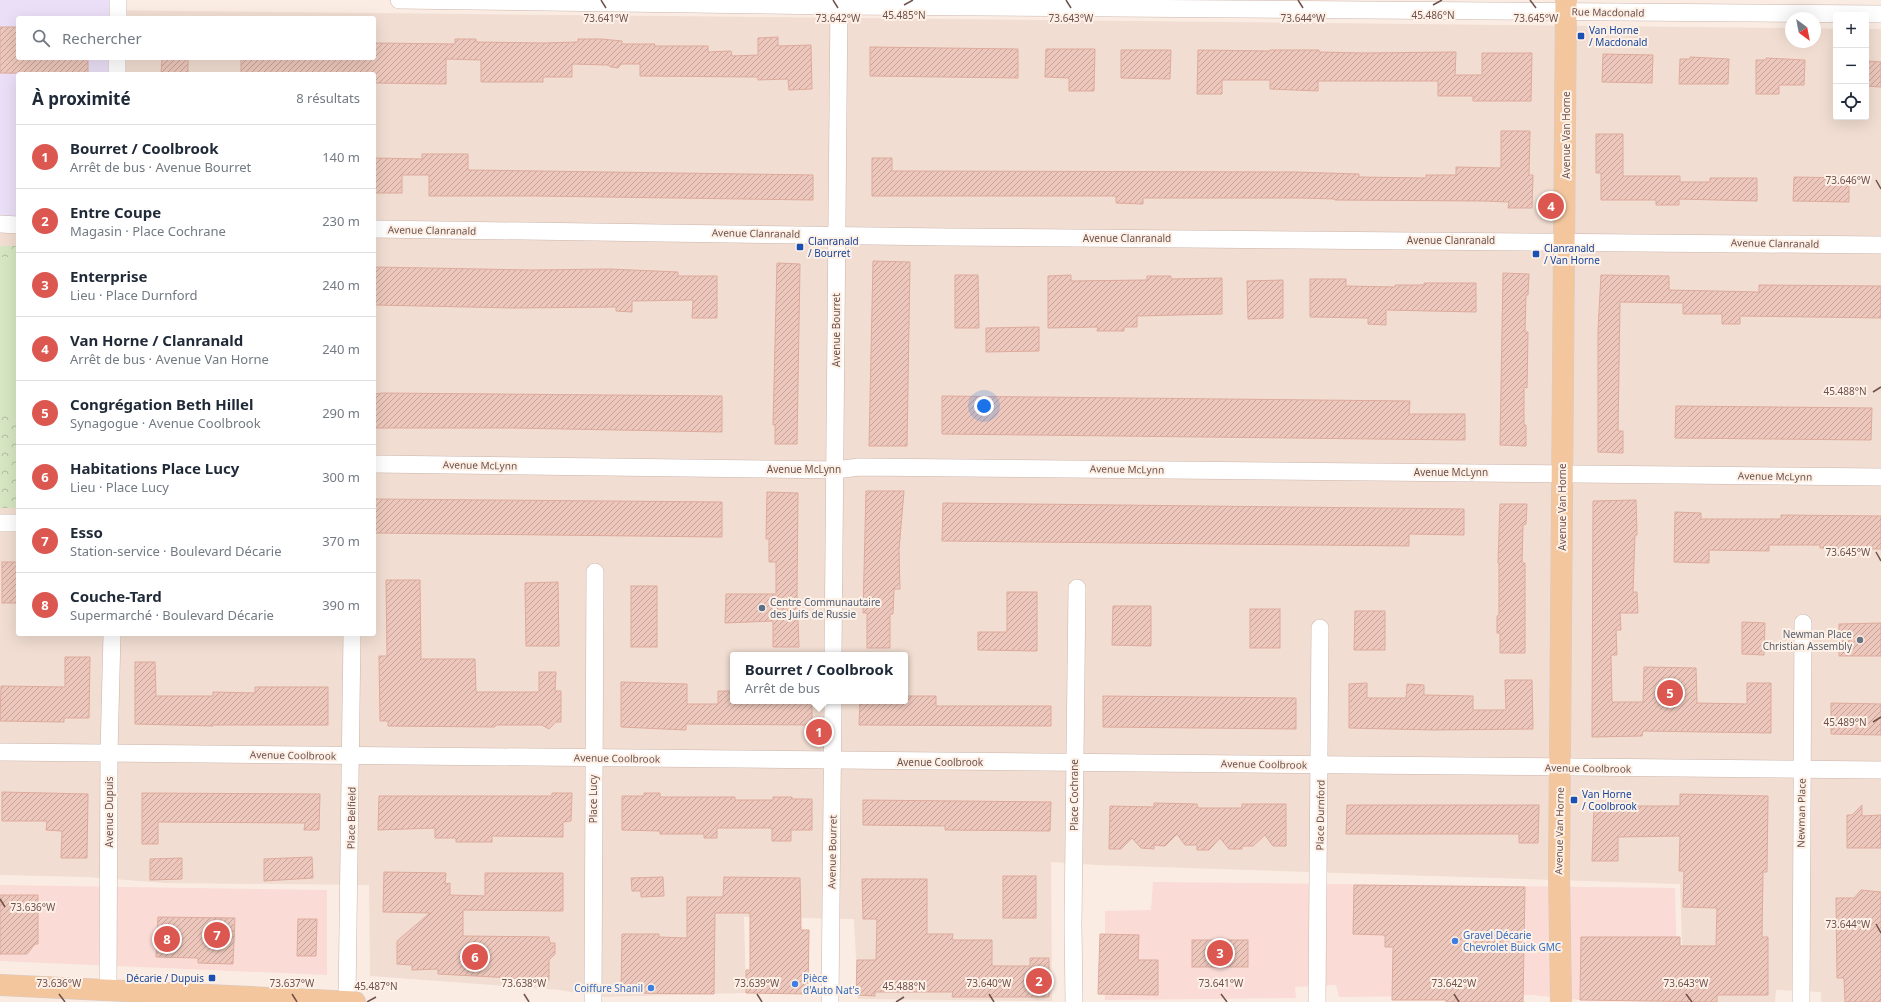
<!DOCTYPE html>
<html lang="fr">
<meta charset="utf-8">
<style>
:root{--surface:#fff;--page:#f2f2f3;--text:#1f2937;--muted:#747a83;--line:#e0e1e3;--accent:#db574f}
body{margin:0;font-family:"Noto Sans",sans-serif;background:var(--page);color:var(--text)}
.controls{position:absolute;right:12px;top:12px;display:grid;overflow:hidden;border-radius:4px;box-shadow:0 4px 16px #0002}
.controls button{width:36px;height:36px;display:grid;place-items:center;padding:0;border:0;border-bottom:1px solid var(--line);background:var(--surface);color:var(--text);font:20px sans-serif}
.compass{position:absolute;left:1785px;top:12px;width:36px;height:36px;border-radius:50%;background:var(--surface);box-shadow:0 4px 16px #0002;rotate:148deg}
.you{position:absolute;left:984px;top:406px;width:14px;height:14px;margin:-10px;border:3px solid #fff;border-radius:50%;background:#1a73e8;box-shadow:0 0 0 6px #1a73e833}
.badge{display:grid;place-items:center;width:26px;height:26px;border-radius:50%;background:var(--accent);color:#fff;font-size:13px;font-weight:700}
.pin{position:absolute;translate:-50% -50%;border:2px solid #fff;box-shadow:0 1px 4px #0006}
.popup{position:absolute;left:730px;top:652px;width:178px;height:52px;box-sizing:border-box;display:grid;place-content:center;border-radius:4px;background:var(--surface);filter:drop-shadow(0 1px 3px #0005);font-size:13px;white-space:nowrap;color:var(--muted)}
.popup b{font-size:15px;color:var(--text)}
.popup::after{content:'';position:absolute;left:50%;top:100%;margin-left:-8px;border:8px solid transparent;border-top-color:var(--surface)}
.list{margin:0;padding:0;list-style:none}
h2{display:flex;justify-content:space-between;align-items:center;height:52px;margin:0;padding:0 16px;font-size:17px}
h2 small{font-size:13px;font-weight:400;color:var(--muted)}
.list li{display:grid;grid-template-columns:26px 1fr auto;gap:12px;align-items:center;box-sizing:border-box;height:64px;padding:0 16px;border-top:1px solid var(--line)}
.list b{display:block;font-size:15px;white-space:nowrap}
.list p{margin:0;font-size:13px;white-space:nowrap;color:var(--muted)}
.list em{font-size:13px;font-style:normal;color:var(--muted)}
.icon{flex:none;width:22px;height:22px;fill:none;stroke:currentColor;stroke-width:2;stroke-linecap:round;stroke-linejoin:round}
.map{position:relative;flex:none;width:1881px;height:1002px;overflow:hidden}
.search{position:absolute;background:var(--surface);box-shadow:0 4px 16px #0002;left:16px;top:16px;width:360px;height:44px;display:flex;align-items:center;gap:10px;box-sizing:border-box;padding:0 14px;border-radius:4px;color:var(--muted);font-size:15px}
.panel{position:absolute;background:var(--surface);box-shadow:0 4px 16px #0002;left:16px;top:72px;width:360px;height:564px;border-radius:4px}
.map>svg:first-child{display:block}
.residential{fill:#f1ddd1;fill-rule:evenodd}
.commercial{fill:#fadbd6}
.education{fill:#eadff6}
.park{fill:url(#park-crowns)}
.pitch{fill:#d6e6c2}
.building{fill:url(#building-hatch);stroke:#deab9d}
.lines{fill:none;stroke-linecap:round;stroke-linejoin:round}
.minor-casing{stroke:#ccb5ac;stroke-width:18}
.major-casing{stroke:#d4cbc9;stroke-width:22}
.minor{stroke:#fff;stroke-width:17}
.major{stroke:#f4c69e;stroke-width:21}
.ticks{fill:none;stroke:#6f514a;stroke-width:1.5}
.transit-dot{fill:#1a4fb4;stroke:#fdf1e7;stroke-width:1.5}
.service-dot{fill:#5c6f8a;stroke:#fdf1e7;stroke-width:1.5}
.worship-dot{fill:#6b7280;stroke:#fdf1e7;stroke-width:1.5}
.shop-dot{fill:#3f7fe0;stroke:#fdf1e7;stroke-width:1.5}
.labels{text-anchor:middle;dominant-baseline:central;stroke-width:4;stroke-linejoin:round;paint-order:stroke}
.street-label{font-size:10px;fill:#6f514a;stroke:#fdf1e7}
.transit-label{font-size:10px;fill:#164399;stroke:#fdf1e7;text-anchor:start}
.service-label{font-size:10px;fill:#4e5e75;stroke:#fdf1e7;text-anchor:start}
.worship-label{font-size:10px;fill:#5b616d;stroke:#fdf1e7;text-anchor:end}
.shop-label{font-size:10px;fill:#366cbe;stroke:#fdf1e7;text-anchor:start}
.ticks-label{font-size:10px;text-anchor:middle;fill:#6f514a;stroke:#fdf1e7;stroke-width:4;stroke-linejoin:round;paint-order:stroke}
</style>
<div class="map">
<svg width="1881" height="1002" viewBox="0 0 1881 1002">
<defs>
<pattern id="park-crowns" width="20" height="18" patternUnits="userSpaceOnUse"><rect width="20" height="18" fill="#d6e6c2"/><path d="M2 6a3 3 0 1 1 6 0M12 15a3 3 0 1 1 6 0" fill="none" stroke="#b2bda0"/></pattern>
<pattern id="building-hatch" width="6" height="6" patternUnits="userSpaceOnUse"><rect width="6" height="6" fill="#edc7bb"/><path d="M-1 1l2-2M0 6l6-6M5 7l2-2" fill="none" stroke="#c4a49a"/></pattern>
</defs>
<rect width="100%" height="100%" fill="#faece2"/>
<!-- residential -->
<path class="residential" d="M0,9L1791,28V42H1815V28L1836,29V117H1866V29H1881V1002H1821V992L1776,990L1775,1002H1684L1680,884L1097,865L1051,862L1052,1001L858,999L854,919L744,917L746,993L598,997L560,990L370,976L369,885L165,883L88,877L0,875ZM18,18H374V58H18ZM18,74H374V634H18ZM733,655H905V701H733Z"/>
<!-- commercial -->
<g class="commercial">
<path d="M1153,882L1675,888L1678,1002L1580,1000L1532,995L1339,997L1336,985L1295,987L1296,998L1105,1000V911L1151,910Z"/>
<path d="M0,885L327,890V975L0,961Z"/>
</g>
<!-- education -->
<path class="education" d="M0,0H118V18H18V58H117V74H18V225L0,224Z"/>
<!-- park -->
<rect class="park" x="0" y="246" width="18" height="262"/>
<!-- pitch -->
<path class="pitch" d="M0,257H18V411L0,410Z"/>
<!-- building -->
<g class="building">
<path d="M0,27H18V58H88V74L0,73Z"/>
<path d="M778,37V46L811,45L812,89L789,90L788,79L758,80V77L640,76V64H621L618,68L611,67L608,65L572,64V77H543V82H481V60L446,59V84L374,83V74H241V58H374V43L455,44V39H476V42L543,43L578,42V39H601L622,41V44H655L654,46H708V52L731,51L732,56L758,55V38Z"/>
<path d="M870,47L1018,49V78L870,76Z"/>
<path d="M1046,49H1095L1094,91H1069V78L1045,77Z"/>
<path d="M1121,50H1171L1170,79L1121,78Z"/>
<path d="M1198,50L1270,51V50H1319V52L1363,53L1456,52L1455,75H1482V53H1532L1531,101H1473V96H1438V81H1318V91L1270,89V80H1222V94H1197Z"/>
<path d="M1603,54L1653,55L1652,83L1602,82Z"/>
<path d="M1690,57L1729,59L1728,84H1679L1680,59H1690Z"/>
<path d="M162,58H188V74H161Z"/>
<path d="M1766,58L1805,60L1804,85H1779V94H1756V60H1766Z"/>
<path d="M1866,61L1881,62V87L1866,86Z"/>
<path d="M1501,131H1530L1529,175H1533L1532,208H1508L1509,202L1484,201L1335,200V199L1302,198H1143V204L1116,203V196H872V158H892V171L1294,172L1359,174V177L1426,178V175H1456V167L1501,168Z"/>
<path d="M1596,134H1623V176H1680V182H1710V178H1757V201L1679,199V205H1656V200H1601V173H1596Z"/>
<path d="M422,154H468V170L813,175V200L534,196H429V175H402V193H374V158L422,159Z"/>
<path d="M1794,177L1849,178V202L1793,201Z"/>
<path d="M873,261L910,262L907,446H869Z"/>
<path d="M777,263L800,264L797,444H775V425H773Z"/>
<path d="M375,267L532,270L609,269L678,272V276H717V318H692L693,300L632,301V312L616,311V307L514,308L375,305Z"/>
<path d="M1503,273L1529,274L1528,295H1526L1525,332H1528L1527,388L1524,387V425H1526V446L1500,445Z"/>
<path d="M955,275H978L979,328H955Z"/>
<path d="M1071,275V281L1147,280V276H1171V279L1222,278V314L1137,316V327H1124V331H1097L1098,327L1048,328V276Z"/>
<path d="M1601,275L1669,276V290L1759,292V285L1881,286V318L1740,316V324H1722V314H1683V303L1620,302L1618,431H1623V453L1598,452V330Z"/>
<path d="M1310,279H1346V286L1395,287V285H1424V283H1476V312L1386,310V325L1368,324V318L1310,317Z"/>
<path d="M1283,280V318L1248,319L1247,281Z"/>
<path d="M1039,327V351L986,352V328Z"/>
<path d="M383,393L722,396V432L514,428H374V394Z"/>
<path d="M942,396L1410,401L1409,414H1465V440L942,434Z"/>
<path d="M1676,406L1872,408L1871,440L1675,438Z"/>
<path d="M866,491H904L899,550L900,589H894L893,614H890V648H867V613H863Z"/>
<path d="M767,492L798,493L797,594L799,647H773V621L725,623L726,594H776V562H769V539H766Z"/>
<path d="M374,499L722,502V537L374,533Z"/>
<path d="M1636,500L1637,535H1635L1633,592H1637L1638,613H1620L1621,630H1616L1617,655H1611L1612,702H1643L1644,667L1696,668L1697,703L1747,704V683H1771V733L1643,731L1642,736L1592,737L1593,501Z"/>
<path d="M943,503L1464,509V535L1409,534V546L942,541Z"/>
<path d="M1500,504H1527L1526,524L1523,525L1522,563H1525V653H1500V633H1497V616L1499,615V563H1498Z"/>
<path d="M1675,512L1701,513V519H1781V515L1881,516V549L1820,548V545H1769V551L1709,550V563L1674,562Z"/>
<rect x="2" y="562" width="16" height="41"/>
<path d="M386,580H420L421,659H475L476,692H539V672H556L555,691H561V722H556L549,729L542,725H495V727L388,726V721H380L379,656H387Z"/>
<path d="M558,582L559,646H526L525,583Z"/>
<rect x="631" y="586" width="26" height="61"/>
<path d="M1007,592H1037V651L978,650V632H1007Z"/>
<path d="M1113,606H1151V646L1112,645Z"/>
<rect x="1250" y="609" width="30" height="39"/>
<path d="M1355,611H1385V650H1354Z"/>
<path d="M1742,622L1765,623L1764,655L1742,654Z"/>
<path d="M1881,623V656H1839V624Z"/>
<path d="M65,657H90L89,718H64V722L0,721L1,686L65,687Z"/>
<path d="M135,662H155L156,696H213V692L255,693V687H328V725H213V726L135,724Z"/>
<path d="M1505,680H1532L1533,729L1434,730L1349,728V684L1367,683V698H1406L1407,684L1424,685V695L1473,696V710H1506Z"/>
<path d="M621,682L687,684V704H718V691H733V701H812V725L686,724V730L621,727Z"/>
<path d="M905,696H936V706H1051V726L859,725L860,701H905Z"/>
<path d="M1103,696L1296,698V729L1103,727Z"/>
<path d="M1831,703L1881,704V735L1831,734Z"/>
<path d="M2,792L88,794L87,858H61L62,831L46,830L47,821H2Z"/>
<path d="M142,793L320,794L319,830H304L305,823L158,822V844H142Z"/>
<path d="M552,793H572L571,821L563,822V837L492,836V842H456V838H435V828L378,830L379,796H552Z"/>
<path d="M644,793H660V797H735V800H773V797H792V799H812V830H791V841H772V828H717V838H704V834H660V831L622,830V796H644Z"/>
<path d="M1680,794L1768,796L1767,872H1763L1762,937H1768V995H1717V1002L1580,1000L1581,937H1680V946H1716L1717,908L1683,907L1684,871H1679L1680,836L1618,837V861H1592L1594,806H1680Z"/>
<path d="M863,800L1051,802L1050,831L945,830V826L863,825Z"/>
<path d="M1154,803L1197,804L1198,808H1242V804H1286V846H1273L1265,835L1253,846H1242V849H1229L1220,838L1209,850H1197V845H1185L1177,834L1165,846L1154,845V849L1141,848L1132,838L1121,849H1109L1110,806L1154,807Z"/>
<path d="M1347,805H1539L1538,843H1519V834H1346Z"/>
<path d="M1862,805V816L1881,815V848H1847V815H1852Z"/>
<path d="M312,857L313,878L264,881V859Z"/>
<path d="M182,858V879L150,880V859Z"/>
<path d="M384,872L446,873L445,884L450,883V895L485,896V873H563V911L463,910V936L549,937L550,943H555V954L549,960V980L438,974V969L412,970V965L397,964V941L430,913L383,912Z"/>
<rect x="1003" y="876" width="33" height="42"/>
<path d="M663,877L664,896L641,897V891H632L631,878Z"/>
<path d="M724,877L800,878L801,930H809L808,994L746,993V970H750V913H715L714,994L621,993L622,934H659V937L687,938V897H723Z"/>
<path d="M862,879H927V934H953L952,940H992V966H1030V958H1049V997H952L953,992H875V996L856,995L857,960H876L877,919H863Z"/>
<path d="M1354,885L1525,887L1523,1002H1446V1000H1392L1393,947H1385V935L1353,934Z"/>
<path d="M1861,890L1881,892V1002H1845L1844,978H1837L1836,898H1854Z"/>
<path d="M0,895H38V944H35L27,954H0Z"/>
<path d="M158,917L235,918L233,964L198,963V958L156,957Z"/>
<path d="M298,919H317L316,956H297Z"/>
<path d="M1100,934L1139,935L1138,960H1158V995L1098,994Z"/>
<rect x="1192" y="940" width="56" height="27"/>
</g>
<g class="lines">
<defs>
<g id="minor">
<path d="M399,0L839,6L1881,14"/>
<path d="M118,18V0"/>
<path d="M117,74V58"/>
<path d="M0,224L18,225"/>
<path d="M374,229L947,237L1881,245"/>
<path d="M374,464L836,470L859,467L1881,477"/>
<path d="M0,523H18"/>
<path d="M833,655L839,0"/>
<path d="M0,752L1881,770"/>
<path d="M108,989L109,753L112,634"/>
<path d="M347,1001L352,634"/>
<path d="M593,1002L595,572"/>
<path d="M830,1002L833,701"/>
<path d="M1074,1002L1073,924L1077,588"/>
<path d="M1317,1002L1320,628"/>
<path d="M1801,1002L1803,623"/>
</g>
<g id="major">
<path d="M0,985L355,1002"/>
<path d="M1561,1002L1559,875L1566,0"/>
</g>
</defs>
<!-- minor casing -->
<use href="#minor" class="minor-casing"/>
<!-- major casing -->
<use href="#major" class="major-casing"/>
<!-- minor -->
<use href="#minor" class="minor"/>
<!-- major -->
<use href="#major" class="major"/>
</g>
<!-- ticks -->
<path class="ticks" d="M601,0L606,8M833,0L838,8M1066,0L1071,8M1298,0L1303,8M1530,0L1536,8M904,5L913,0M1433,5L1442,0M1876,180L1881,189M1873,392L1881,387M1876,552L1881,561M1873,722L1881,717M0,899L5,907M1876,924L1881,933M59,994L65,1002M292,994L297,1002M524,994L529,1002M757,994L762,1002M989,994L994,1002M1221,994L1227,1002M1454,994L1459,1002M1686,994L1692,1002M367,1002L376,997M896,1002L904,997"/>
<!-- markers -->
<g class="transit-dot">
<rect x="1577" y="32" width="8" height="8" rx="2"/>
<rect x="796" y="243" width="8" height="8" rx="2"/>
<rect x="1532" y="250" width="8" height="8" rx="2"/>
<rect x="1570" y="796" width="8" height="8" rx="2"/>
<rect x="208" y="974" width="8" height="8" rx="2"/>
</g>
<circle class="service-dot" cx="762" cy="608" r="4"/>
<circle class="worship-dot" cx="1860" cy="640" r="4"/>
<g class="shop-dot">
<circle cx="1455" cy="941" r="4"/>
<circle cx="795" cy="984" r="4"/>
<circle cx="651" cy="988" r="4"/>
</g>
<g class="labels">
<!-- street labels -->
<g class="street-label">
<text transform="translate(1608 12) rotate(1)">Rue Macdonald</text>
<text transform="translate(1566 135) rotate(-90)">Avenue Van Horne</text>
<text transform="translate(432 230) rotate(1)">Avenue Clanranald</text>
<text transform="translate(756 233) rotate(1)">Avenue Clanranald</text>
<text x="1127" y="238">Avenue Clanranald</text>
<text x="1451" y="240">Avenue Clanranald</text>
<text transform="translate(1775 243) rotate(1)">Avenue Clanranald</text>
<text transform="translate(836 330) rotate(-90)">Avenue Bourret</text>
<text transform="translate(480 465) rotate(1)">Avenue McLynn</text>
<text x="804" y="469">Avenue McLynn</text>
<text transform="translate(1127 469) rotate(1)">Avenue McLynn</text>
<text x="1451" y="472">Avenue McLynn</text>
<text transform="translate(1775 476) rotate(1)">Avenue McLynn</text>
<text transform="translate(1562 507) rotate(-90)">Avenue Van Horne</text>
<text transform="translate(293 755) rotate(1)">Avenue Coolbrook</text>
<text transform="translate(617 758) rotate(1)">Avenue Coolbrook</text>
<text x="940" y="762">Avenue Coolbrook</text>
<text transform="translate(1264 764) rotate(1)">Avenue Coolbrook</text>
<text transform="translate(1588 768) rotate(1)">Avenue Coolbrook</text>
<text transform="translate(1074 795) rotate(-90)">Place Cochrane</text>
<text transform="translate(593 799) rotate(-90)">Place Lucy</text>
<text transform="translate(109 812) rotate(-90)">Avenue Dupuis</text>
<text transform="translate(1801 813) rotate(-89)">Newman Place</text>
<text transform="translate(1320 815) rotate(-89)">Place Durnford</text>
<text transform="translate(351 818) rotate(-89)">Place Belfield</text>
<text transform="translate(1559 831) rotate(-89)">Avenue Van Horne</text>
<text transform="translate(832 852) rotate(-89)">Avenue Bourret</text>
</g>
<!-- transit labels -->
<g class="transit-label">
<text x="1589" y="30">Van Horne<tspan x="1589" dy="12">/ Macdonald</tspan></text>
<text x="808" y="241">Clanranald<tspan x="808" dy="12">/ Bourret</tspan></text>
<text x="1544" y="248">Clanranald<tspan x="1544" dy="12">/ Van Horne</tspan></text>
<text x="1582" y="794">Van Horne<tspan x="1582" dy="12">/ Coolbrook</tspan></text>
<text x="204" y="978" text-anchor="end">Décarie / Dupuis</text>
</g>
<!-- service labels -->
<g class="service-label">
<text x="770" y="602">Centre Communautaire<tspan x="770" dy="12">des Juifs de Russie</tspan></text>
</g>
<!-- worship labels -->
<g class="worship-label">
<text x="1852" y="634">Newman Place<tspan x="1852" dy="12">Christian Assembly</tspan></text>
</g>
<!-- shop labels -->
<g class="shop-label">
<text x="1463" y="935">Gravel Décarie<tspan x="1463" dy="12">Chevrolet Buick GMC</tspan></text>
<text x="803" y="978">Pièce<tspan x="803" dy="12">d'Auto Nat's</tspan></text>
<text x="643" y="988" text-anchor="end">Coiffure Shanil</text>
</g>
</g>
<g class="ticks-label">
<text x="904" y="19">45.485°N</text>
<text x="1433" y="19">45.486°N</text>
<text x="606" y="22">73.641°W</text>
<text x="838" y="22">73.642°W</text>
<text x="1071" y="22">73.643°W</text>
<text x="1303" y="22">73.644°W</text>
<text x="1536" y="22">73.645°W</text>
<text x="1848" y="184">73.646°W</text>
<text x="1845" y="395">45.488°N</text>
<text x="1848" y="556">73.645°W</text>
<text x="1845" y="726">45.489°N</text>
<text x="33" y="911">73.636°W</text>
<text x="1848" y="928">73.644°W</text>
<text x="59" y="987">73.636°W</text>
<text x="292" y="987">73.637°W</text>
<text x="524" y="987">73.638°W</text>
<text x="757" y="987">73.639°W</text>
<text x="989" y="987">73.640°W</text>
<text x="1221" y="987">73.641°W</text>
<text x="1454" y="987">73.642°W</text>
<text x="1686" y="987">73.643°W</text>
<text x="376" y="990">45.487°N</text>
<text x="904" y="990">45.488°N</text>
</g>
</svg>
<div class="controls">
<button>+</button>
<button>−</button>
<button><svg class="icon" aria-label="locate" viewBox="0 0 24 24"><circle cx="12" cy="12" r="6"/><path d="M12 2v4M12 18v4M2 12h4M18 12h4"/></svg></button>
</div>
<svg class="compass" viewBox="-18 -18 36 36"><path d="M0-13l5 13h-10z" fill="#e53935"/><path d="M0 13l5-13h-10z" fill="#747a83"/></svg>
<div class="you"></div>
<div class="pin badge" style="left:819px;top:732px">1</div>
<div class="popup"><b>Bourret / Coolbrook</b>Arrêt de bus</div>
<div class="pin badge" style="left:1039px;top:981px">2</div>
<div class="pin badge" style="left:1220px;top:953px">3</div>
<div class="pin badge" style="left:1551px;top:206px">4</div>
<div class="pin badge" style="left:1670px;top:693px">5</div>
<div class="pin badge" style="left:475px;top:957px">6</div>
<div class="pin badge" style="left:217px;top:935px">7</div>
<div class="pin badge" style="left:167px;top:939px">8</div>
<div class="search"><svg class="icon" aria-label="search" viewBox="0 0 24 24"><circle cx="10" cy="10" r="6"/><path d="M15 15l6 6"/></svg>Rechercher</div>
<section class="panel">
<h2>À proximité<small>8 résultats</small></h2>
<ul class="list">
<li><span class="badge">1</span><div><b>Bourret / Coolbrook</b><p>Arrêt de bus · Avenue Bourret</p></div><em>140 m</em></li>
<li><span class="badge">2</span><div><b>Entre Coupe</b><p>Magasin · Place Cochrane</p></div><em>230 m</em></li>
<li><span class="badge">3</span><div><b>Enterprise</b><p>Lieu · Place Durnford</p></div><em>240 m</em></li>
<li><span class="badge">4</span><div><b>Van Horne / Clanranald</b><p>Arrêt de bus · Avenue Van Horne</p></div><em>240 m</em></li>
<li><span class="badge">5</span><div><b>Congrégation Beth Hillel</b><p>Synagogue · Avenue Coolbrook</p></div><em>290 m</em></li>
<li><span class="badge">6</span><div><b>Habitations Place Lucy</b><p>Lieu · Place Lucy</p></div><em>300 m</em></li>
<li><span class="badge">7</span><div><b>Esso</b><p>Station-service · Boulevard Décarie</p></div><em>370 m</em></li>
<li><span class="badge">8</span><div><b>Couche-Tard</b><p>Supermarché · Boulevard Décarie</p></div><em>390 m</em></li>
</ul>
</section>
</div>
